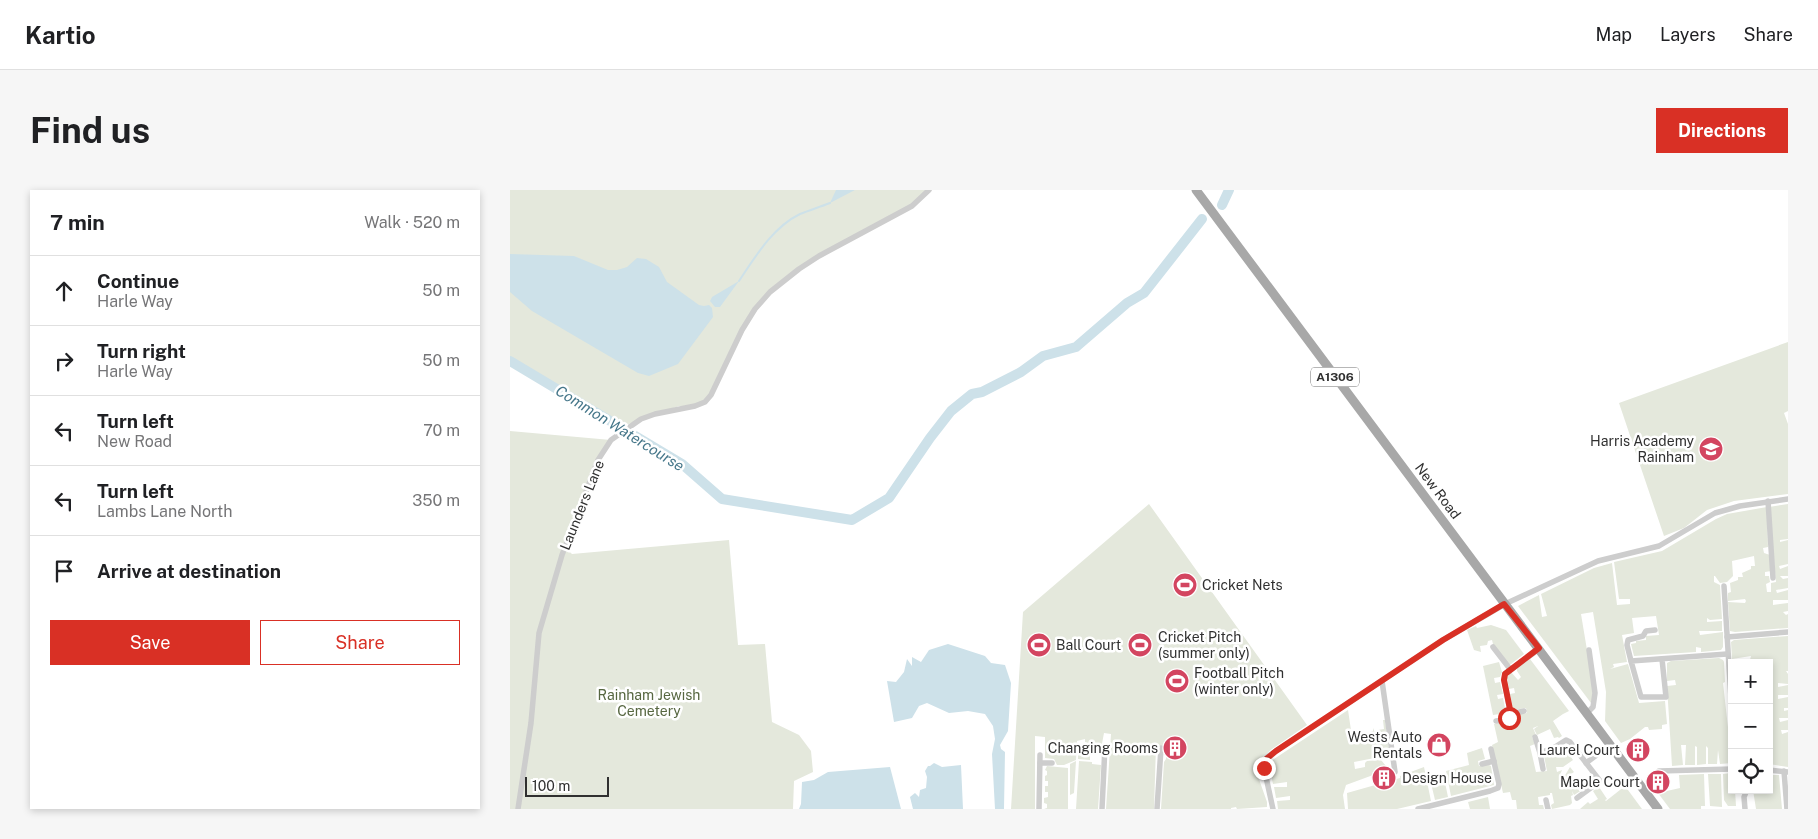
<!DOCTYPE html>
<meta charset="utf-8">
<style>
:root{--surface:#fff;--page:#f6f6f6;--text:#202124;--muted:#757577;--line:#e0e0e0;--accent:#d93025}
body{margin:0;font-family:"Public Sans",sans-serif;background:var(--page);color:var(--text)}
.controls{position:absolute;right:15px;bottom:15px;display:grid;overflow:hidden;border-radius:0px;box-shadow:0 2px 8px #0003}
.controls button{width:45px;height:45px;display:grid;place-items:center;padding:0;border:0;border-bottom:1px solid var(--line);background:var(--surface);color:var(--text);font:25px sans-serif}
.scale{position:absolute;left:15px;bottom:12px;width:84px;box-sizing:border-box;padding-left:5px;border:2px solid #303030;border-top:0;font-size:14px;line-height:18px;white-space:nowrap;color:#303030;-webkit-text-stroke:4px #fff;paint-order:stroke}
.stop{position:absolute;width:15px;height:15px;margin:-11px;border:4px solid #d93025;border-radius:50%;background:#fff}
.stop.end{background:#d93025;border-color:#fff;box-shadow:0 1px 5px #0008}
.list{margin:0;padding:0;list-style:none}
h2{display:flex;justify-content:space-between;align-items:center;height:65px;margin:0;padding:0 20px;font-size:21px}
h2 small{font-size:16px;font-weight:400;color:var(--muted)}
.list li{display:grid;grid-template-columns:32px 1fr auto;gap:15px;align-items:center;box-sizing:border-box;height:70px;padding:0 20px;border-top:1px solid var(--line)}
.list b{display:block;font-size:19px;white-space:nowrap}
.list p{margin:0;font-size:16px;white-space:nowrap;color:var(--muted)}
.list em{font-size:16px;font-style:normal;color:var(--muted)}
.actions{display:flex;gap:10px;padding:15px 20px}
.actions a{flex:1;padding:11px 0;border:1px solid var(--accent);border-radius:0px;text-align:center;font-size:18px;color:var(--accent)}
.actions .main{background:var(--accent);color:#fff}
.icon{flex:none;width:28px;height:28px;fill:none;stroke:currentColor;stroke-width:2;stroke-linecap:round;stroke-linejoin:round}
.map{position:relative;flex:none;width:1278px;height:619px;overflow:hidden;border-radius:0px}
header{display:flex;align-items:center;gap:30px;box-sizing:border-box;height:70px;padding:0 25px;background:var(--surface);border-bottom:1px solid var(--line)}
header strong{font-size:24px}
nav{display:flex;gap:28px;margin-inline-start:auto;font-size:18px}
.intro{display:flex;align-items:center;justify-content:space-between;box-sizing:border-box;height:120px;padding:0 30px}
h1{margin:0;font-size:35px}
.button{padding:12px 22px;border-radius:0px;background:var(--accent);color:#fff;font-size:18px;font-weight:700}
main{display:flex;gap:30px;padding:0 30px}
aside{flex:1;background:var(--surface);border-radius:0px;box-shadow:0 2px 8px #0003}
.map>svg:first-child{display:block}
.green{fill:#e4e8dc}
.water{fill:#cde1e9}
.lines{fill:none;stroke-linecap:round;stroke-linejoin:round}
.stream{stroke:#cde1e9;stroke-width:2}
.river{stroke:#cde1e9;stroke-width:10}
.minor{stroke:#cdcdcd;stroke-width:5.5}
.primary{stroke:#a8a8a8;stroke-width:9}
.route{stroke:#d93025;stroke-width:6}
.labels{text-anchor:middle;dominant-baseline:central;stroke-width:5;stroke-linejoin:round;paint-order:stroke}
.shield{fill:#fff;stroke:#6e6e6e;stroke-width:1}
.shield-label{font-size:12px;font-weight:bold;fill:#303030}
.poi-label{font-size:14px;fill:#303030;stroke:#fff;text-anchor:end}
.street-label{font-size:14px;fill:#303030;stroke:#fff}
.park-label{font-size:14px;fill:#576741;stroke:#fff}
.water-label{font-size:15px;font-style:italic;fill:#46778a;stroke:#fff}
</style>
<header>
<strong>Kartio</strong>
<nav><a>Map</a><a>Layers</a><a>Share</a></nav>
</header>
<div class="intro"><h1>Find us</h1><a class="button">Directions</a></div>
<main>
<aside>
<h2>7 min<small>Walk · 520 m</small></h2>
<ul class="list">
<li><svg class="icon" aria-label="ahead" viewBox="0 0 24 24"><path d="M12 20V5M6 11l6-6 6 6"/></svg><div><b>Continue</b><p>Harle Way</p></div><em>50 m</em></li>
<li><svg class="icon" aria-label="right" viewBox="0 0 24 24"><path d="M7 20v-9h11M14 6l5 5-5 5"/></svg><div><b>Turn right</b><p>Harle Way</p></div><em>50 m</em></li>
<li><svg class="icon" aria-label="left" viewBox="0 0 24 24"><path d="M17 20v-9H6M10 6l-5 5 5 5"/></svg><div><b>Turn left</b><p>New Road</p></div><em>70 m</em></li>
<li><svg class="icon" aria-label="left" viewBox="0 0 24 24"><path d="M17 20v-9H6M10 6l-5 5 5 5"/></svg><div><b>Turn left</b><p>Lambs Lane North</p></div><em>350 m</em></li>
<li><svg class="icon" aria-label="arrive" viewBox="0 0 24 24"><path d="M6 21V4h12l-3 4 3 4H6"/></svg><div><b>Arrive at destination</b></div></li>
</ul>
<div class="actions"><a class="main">Save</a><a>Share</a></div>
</aside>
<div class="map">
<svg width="1278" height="619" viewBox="0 0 1278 619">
<rect width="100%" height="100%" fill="#fff"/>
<!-- green -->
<g class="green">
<path d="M0,0H419L402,16L309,66L260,102L245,120L201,205L185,216H169L116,235L0,170Z"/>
<path d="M1278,152V221L1274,223L1278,234V304L1224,311L1197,320L1174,338L1154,346L1109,213Z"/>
<path d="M0,241L101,250L88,270L55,357L62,364L219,350L228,455L255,454L262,532L289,545L301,561L303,582L284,591L283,619H0Z"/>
<path d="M639,314L797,535L762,559L744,575L757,612V617L727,619L726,617L721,618V619H651L654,572L656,569V560L646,556L644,619H596L601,544L594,543L591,559L586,558V556L578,555V553L575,552V549L567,551L566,570L554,575H547L544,569L535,568V547L525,546V619H501L513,422Z"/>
<path d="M1278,314V349L1270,350V352L1278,350V374L1269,376L1270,379L1278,376V386H1270L1273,389L1278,388V398L1266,400L1267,403L1278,400V410H1263V415L1278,413V421L1273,422L1276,425L1278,424V438L1225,442L1220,441L1218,412L1235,413L1236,411L1235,409L1218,411V403L1221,402L1220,393L1228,390V387H1233L1232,383L1241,379V376H1245L1244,366L1222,371L1223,386L1217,392L1210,393L1205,386H1204V392L1210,395L1212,429L1200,430L1197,428V432L1212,431V441H1189L1190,445L1213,442V457L1211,460L1191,462V458L1186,457V462L1124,466L1121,454L1126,453V451L1136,450V446L1149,445L1146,426L1122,428L1124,443L1112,445L1117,472L1103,474L1104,477L1100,479L1118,474L1129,513L1155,511L1157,534L1152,535V539L1139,540L1138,537H1135L1120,549L1111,553L1095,531L1096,502L1083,422L1071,424L1084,502L1081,513L1008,416L1029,405L1032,427L1037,426L1031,404L1084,378L1102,373L1107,415L1120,414V409H1109L1104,372L1152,361L1206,329L1217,324L1257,317L1258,357L1253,358L1254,363L1260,365L1261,381L1255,382V386H1259L1260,392L1256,394L1257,402H1261V393L1266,392L1259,317Z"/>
<path d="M981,435L996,440L1014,464L1001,474L999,475L983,454L982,450L978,451L977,455L970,456L971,462L964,460L957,440L966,436L967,438Z"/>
<path d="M1278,446V481H1276L1278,484V494L1268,493V497L1278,495V505H1268V509L1278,507V518H1274V521L1278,520V528H1269L1270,532L1278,530V540H1271L1272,544L1278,542V577L1259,574V473H1222V471L1240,470L1241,466L1222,469L1221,452L1224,450Z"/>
<path d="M1209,468L1213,470L1214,472L1215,492L1213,493L1222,573L1210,574L1208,560L1207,574H1198V558L1196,556V574L1187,575V557L1185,556V575H1175L1176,555H1171L1173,575L1162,576L1157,496L1166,495L1165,490L1157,491V473L1161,471Z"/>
<path d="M1020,469L1059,521L1053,524L1043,531L1052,546L1049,548L1048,547L1044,548L1040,539L1027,545L1024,539L1028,536L1023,538L1026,545L1022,547L1025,554L1020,556L1026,582L1037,581L1034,566L1053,555L1063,570L1053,577H1046L1047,582L1052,580L1050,585L1054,587L1060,577L1064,582L1061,584L1072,600L1064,605L1062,601L1063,605L1061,606L1062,613L1060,615L1042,619L1041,615L1044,613L1042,603H1040V605L1028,607L1029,615H1033L1034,619H1007L1006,610H1002L1000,602L993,603L982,555L988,552L984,534L1004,530L1005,525L1017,523L1016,518L1003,520L1000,504L1005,503L1004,498L999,499L997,488L1001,482L1008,490L1011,487L1007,481V478Z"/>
<path d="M989,472L992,482L990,487L984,488L985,493L990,492L993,504L987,505L988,509L993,508L996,523L983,525L973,476Z"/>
<path d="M838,520L842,547L851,543L852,540L854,545L863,541V538L865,543L869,542L868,540L874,539L873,530H875L880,565L844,572L845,579L855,577V573L857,571L871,570L876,576L874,577V581L836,595L833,605L835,619H768L767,611L780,610V606L766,608L764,597H777V592L763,594L759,576L761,571Z"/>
<path d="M972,558L975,569L968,571L969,576L977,574L981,576L984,595L941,606L936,581L959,575L957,563Z"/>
<path d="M568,560L580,561V570L568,569Z"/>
<path d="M566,571L564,603L560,605V574Z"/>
<path d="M569,571L582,572V574L591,575L588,619H566Z"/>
<path d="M537,576L558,578V619H534L537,618V614L534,613V608L538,607V602H535V596H538V591H535V586L537,585V581L535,580Z"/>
<path d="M914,577L921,611L887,619H838L837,603L890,588V586Z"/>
<path d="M933,583L938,607L925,610L920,589L922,586Z"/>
<path d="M1222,583V600H1225L1226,616H1218L1214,610L1213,584Z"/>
<path d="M1194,584L1195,616H1191V619H1160L1148,603L1170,598L1169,585Z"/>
<path d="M1198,584H1211L1212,617L1200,616Z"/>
<path d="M1259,585H1269L1272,619H1246L1243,600H1259Z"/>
<path d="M1115,596L1132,619H1070L1078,612L1080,614L1088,609L1083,601L1089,597L1097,609L1095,610L1096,611Z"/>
<path d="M978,607L980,619H960L958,612Z"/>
</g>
<!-- water -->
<g class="water">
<path d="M326,0H345L320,13Z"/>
<path d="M0,64L64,66L98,80H107L117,77L127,68L136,69L149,77L157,92L189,115L194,116L199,115L202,118L203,127L168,174L139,186L128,183L22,121L0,102Z"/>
<path d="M229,91L210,117H205L200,111L202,107Z"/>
<path d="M438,454L475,466L481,473L495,475L501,493L498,541L490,555L491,559L495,562L494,619H485L482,564L485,549L483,536L475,524L458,521L439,523L417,513L409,516L402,528L384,532L377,491L386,492L394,482L397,469L402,476V467L411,472L419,460Z"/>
<path d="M424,573L432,577L451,575L453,619H403L400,607L405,603L409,607L410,600L416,598L417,587L415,581L418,576H420Z"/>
<path d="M380,577L391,619H289L291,614L292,592L304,590L318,582Z"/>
</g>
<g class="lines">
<!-- stream -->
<path class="stream" d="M229,91C245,67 263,37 290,24C300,20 310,17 320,13"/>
<!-- river -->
<g class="river">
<path d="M712,15L719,0"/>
<path d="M0,171L172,274L212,309L342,330L379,308L420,248L441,221L462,204L472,202L511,182L533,166L566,157L617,113L634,103L692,29"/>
</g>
<!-- minor -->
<g class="minor">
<path d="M1258,311L1263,388"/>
<path d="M1214,396L1222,524"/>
<path d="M1217,447L1278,442"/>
<path d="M983,457L1000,479"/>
<path d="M1152,469L1156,507H1131L1121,471L1217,464"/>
<path d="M1121,471L1117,455L1118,450L1133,446L1136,441L1145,440"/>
<path d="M872,491L885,582"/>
<path d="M1077,523L1083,517L1085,503L1079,460"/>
<path d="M1001,524L1014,521"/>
<path d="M986,531L996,530L1001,526L994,490L995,484L1029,459"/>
<path d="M1025,547L1030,563"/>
<path d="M530,573H542"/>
<path d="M1076,573L1100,555"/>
<path d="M972,574L984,571"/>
<path d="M1033,579L1030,563L1045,557L1056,550L1060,552L1090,591L1067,608"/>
<path d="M1259,580L1278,582"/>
<path d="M1149,581L1222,579"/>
<path d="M1274,581L1277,619"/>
<path d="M1036,610L1038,619"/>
<path d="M8,619L21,533L29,443L52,365L88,270L101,250L131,229L145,224L185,216L195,212L201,205L232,140L245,119L260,102L289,79L309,66L402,16L419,0"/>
<path d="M529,619L530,565"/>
<path d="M592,619L595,556"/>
<path d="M647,619L651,558"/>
<path d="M763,619L754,578V574L757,567L933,450L995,414L1088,371L1149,356L1205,323L1230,316L1278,309"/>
<path d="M908,619L980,601L988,598L989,594L981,559"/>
<path d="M1235,619L1234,607L1237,600"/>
</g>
<!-- primary -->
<path class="primary" d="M686,0L1148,619"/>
</g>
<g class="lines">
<!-- route -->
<path class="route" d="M754,578L755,570L766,561L933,450L994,414L1029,458L995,484L994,490L1001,524L999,528"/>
</g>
<!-- icons -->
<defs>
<symbol id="school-disc" viewBox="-11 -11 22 22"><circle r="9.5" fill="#d34560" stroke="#fff"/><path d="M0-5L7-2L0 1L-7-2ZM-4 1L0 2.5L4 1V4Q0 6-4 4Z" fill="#fff"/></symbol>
<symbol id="stadium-disc" viewBox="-11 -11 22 22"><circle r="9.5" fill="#d34560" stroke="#fff"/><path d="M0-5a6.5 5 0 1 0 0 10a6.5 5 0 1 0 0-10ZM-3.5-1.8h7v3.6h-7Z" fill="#fff"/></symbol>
<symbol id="shop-disc" viewBox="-11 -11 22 22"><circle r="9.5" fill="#d34560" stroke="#fff"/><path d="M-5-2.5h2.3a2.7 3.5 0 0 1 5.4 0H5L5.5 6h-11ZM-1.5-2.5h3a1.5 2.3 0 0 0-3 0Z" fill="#fff"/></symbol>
<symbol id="building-disc" viewBox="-11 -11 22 22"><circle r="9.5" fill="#d34560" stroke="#fff"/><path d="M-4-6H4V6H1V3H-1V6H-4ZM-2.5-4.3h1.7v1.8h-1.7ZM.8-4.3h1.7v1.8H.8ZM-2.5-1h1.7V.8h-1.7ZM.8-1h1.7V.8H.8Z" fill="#fff"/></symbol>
</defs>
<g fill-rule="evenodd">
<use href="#school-disc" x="1187" y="245" width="28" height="28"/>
<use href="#stadium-disc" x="661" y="381" width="28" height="28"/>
<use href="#stadium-disc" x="515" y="441" width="28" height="28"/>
<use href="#stadium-disc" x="616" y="441" width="28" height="28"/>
<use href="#stadium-disc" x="653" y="477" width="28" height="28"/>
<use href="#shop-disc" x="915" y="541" width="28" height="28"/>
<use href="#building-disc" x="651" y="544" width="28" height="28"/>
<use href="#building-disc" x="1114" y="546" width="28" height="28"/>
<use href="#building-disc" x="860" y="574" width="28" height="28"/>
<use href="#building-disc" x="1134" y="578" width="28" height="28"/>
</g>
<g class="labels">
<!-- shield labels -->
<rect class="shield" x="801" y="177.5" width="48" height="19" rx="4"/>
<g class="shield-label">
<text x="825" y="187">A1306</text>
</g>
<!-- poi labels -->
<g class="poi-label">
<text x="1184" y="251">Harris Academy<tspan x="1184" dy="16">Rainham</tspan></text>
<text x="692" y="395" text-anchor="start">Cricket Nets</text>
<text x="648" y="447" text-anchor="start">Cricket Pitch<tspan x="648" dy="16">(summer only)</tspan></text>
<text x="546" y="455" text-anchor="start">Ball Court</text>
<text x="684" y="483" text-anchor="start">Football Pitch<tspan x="684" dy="16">(winter only)</tspan></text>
<text x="912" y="547">Wests Auto<tspan x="912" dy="16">Rentals</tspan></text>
<text x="648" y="558">Changing Rooms</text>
<text x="1110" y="560">Laurel Court</text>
<text x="892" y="588" text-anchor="start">Design House</text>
<text x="1130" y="592">Maple Court</text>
</g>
<!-- street labels -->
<g class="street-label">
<text transform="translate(928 301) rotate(53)">New Road</text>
<text transform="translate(72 315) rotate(-68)">Launders Lane</text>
</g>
<!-- park labels -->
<g class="park-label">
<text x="139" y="505">Rainham Jewish<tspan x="139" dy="16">Cemetery</tspan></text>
</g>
<!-- water labels -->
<g class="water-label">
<text transform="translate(110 238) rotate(32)">Common Watercourse</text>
</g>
</g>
</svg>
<div class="controls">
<button>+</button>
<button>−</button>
<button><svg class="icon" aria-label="locate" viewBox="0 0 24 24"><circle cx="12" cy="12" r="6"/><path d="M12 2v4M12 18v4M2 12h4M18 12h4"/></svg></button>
</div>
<div class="scale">100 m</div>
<div class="stop" style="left:999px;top:528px"></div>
<div class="stop end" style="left:754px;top:578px"></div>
</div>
</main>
